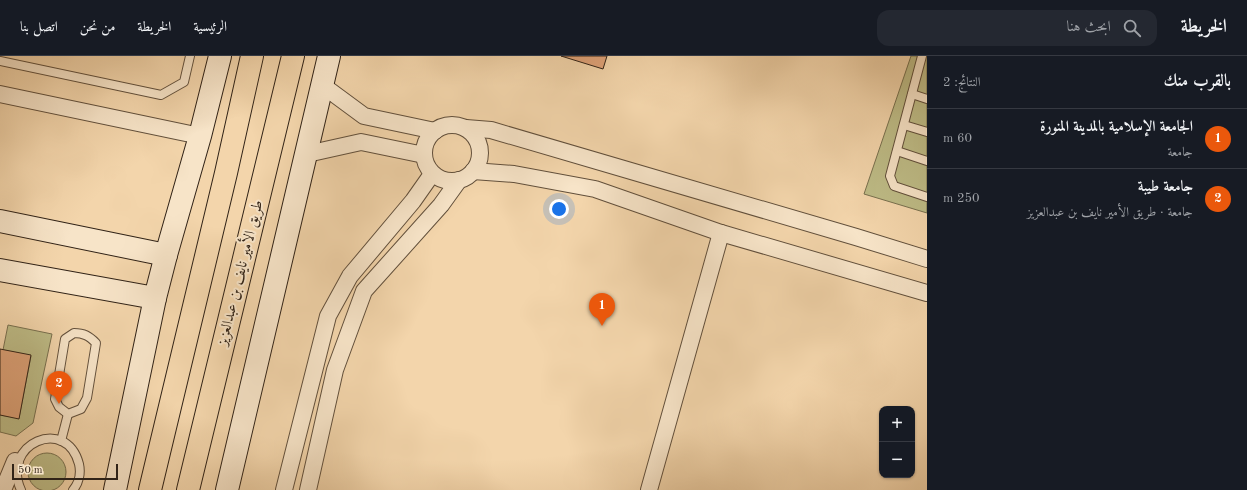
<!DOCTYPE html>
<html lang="ar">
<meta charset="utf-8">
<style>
:root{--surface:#171b24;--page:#242831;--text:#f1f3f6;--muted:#9ea1a6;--line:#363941;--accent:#ea580c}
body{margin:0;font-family:"Old Standard TT",Amiri,serif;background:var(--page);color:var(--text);direction:rtl}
.controls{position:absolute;right:12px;bottom:12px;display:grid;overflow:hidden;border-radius:8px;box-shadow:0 1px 3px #0004}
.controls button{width:36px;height:36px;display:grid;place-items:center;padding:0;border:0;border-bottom:1px solid var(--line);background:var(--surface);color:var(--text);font:20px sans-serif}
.scale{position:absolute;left:12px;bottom:10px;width:106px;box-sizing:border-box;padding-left:4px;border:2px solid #312317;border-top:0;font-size:11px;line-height:14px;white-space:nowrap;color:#312317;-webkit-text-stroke:3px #f7e4c8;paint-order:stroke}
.you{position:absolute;left:559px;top:153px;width:14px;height:14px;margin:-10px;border:3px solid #fff;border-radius:50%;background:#1a73e8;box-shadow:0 0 0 6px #1a73e833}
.badge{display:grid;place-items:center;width:26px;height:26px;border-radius:50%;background:var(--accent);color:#fff;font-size:13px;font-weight:700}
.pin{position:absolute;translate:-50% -33px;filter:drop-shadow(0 1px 2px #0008)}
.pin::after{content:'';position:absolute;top:21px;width:14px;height:12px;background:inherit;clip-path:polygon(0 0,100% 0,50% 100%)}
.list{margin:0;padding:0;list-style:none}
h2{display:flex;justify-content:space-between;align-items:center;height:52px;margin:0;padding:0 16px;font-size:17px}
h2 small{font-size:13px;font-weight:400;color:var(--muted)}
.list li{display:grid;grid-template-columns:26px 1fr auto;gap:12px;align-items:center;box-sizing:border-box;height:60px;padding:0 16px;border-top:1px solid var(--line)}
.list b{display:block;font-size:15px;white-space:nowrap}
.list p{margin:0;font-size:13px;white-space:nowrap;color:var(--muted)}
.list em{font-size:13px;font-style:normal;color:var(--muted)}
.icon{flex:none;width:22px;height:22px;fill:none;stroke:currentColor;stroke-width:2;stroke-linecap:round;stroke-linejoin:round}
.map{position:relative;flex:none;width:927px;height:434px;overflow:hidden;direction:ltr}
header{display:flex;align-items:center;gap:24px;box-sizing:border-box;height:56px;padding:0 20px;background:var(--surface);border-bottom:1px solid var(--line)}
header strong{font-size:19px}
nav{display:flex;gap:22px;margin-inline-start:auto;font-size:14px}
.search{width:280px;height:36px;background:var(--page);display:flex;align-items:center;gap:10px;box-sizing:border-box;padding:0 14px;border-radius:12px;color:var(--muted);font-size:15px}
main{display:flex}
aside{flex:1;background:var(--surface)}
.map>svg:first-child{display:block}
.green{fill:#bebc87;stroke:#78704f}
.building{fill:#dfa379;stroke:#312317}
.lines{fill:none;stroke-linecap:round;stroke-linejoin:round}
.lane-casing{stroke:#62503c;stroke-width:10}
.street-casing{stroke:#62503c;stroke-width:18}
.secondary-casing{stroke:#312317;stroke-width:24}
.highway-casing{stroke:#312317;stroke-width:24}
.lane{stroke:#f7e4c8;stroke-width:8}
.street{stroke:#f7e4c8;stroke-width:16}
.secondary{stroke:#f7e4c8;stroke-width:22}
.highway{stroke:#f3d5ab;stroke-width:22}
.labels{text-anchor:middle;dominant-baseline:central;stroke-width:4;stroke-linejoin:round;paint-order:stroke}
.street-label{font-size:15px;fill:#312317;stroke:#f7e4c8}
</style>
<header>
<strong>الخريطة</strong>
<div class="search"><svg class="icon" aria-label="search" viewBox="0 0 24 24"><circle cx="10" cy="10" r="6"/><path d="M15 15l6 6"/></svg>ابحث هنا</div>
<nav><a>الرئيسية</a><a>الخريطة</a><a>من نحن</a><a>اتصل بنا</a></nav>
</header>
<main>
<aside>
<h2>بالقرب منك<small>النتائج: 2</small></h2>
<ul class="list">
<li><span class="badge">1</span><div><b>الجامعة الإسلامية بالمدينة المنورة</b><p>جامعة</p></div><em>60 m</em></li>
<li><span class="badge">2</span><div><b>جامعة طيبة</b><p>جامعة · طريق الأمير نايف بن عبدالعزيز</p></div><em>250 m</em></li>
</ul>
</aside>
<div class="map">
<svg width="927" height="434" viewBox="0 0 927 434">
<rect width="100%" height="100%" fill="#f3d5ab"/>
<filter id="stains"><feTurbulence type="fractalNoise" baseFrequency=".005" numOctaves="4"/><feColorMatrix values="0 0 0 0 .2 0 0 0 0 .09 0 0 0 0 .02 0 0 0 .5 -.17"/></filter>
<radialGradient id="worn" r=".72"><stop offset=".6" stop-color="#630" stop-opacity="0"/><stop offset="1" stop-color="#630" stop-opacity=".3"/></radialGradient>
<!-- green -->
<g class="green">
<path d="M911,0H927V157L864,138Z"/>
<path d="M8,269L52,278L33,367L16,380L0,376V359L19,362L31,300L3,294Z"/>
<circle cx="47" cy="416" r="19"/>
</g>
<!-- building -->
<g class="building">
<path d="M561,0H607L603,13Z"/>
<path d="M0,293L31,299L19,363L0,359Z"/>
</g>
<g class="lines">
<defs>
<g id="lane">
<path d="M922,0L890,120L894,130L927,141"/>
<path d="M0,5L161,39L184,26L190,0"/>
<path d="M912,38L927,43"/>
<path d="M904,69L927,76"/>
<path d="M897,95L927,105"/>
<path d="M74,277C84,277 89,280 96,287L87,342L81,353L68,358L59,351L55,343L65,283Z"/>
<path d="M61,385L68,358"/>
<path d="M21,434C0,388 66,359 79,408C81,417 79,427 73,434"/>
</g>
<g id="street">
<path d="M322,29L364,60L435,75"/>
<path d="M0,38L200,80"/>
<circle cx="452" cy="97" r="28"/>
<path d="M466,72L491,74L856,181L927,203"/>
<path d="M307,98L361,86L424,99"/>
<path d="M473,115L514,118L595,133L721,177L927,237"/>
<path d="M3,434L15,405"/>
<path d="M284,434L328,260L350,220L413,145L432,118"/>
<path d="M308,434L335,314L364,235L441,149L459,124"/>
<path d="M649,434L721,177"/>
</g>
<g id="secondary">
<path d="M0,165L166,199"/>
<path d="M0,214L155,242"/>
<path d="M115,434L155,242L166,199L200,80L220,0"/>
<path d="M227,434L329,0"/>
</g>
<g id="highway">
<path d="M150,434L226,117L252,0"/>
<path d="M188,434L293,0"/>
</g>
</defs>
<!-- lane casing -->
<use href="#lane" class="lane-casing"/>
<!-- street casing -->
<use href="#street" class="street-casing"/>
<!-- secondary casing -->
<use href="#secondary" class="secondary-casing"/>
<!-- highway casing -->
<use href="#highway" class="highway-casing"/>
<!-- lane -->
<use href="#lane" class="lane"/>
<!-- street -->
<use href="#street" class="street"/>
<!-- secondary -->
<use href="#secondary" class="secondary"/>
<!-- highway -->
<use href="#highway" class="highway"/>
</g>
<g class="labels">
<!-- street labels -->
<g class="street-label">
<text transform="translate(241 217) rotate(-76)">طريق الأمير نايف بن عبدالعزيز</text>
</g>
</g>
<rect width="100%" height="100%" filter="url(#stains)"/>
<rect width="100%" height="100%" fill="url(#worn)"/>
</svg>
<div class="controls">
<button>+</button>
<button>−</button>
</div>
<div class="scale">50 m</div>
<div class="you"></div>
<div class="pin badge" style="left:602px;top:270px">1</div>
<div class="pin badge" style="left:59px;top:348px">2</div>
</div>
</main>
